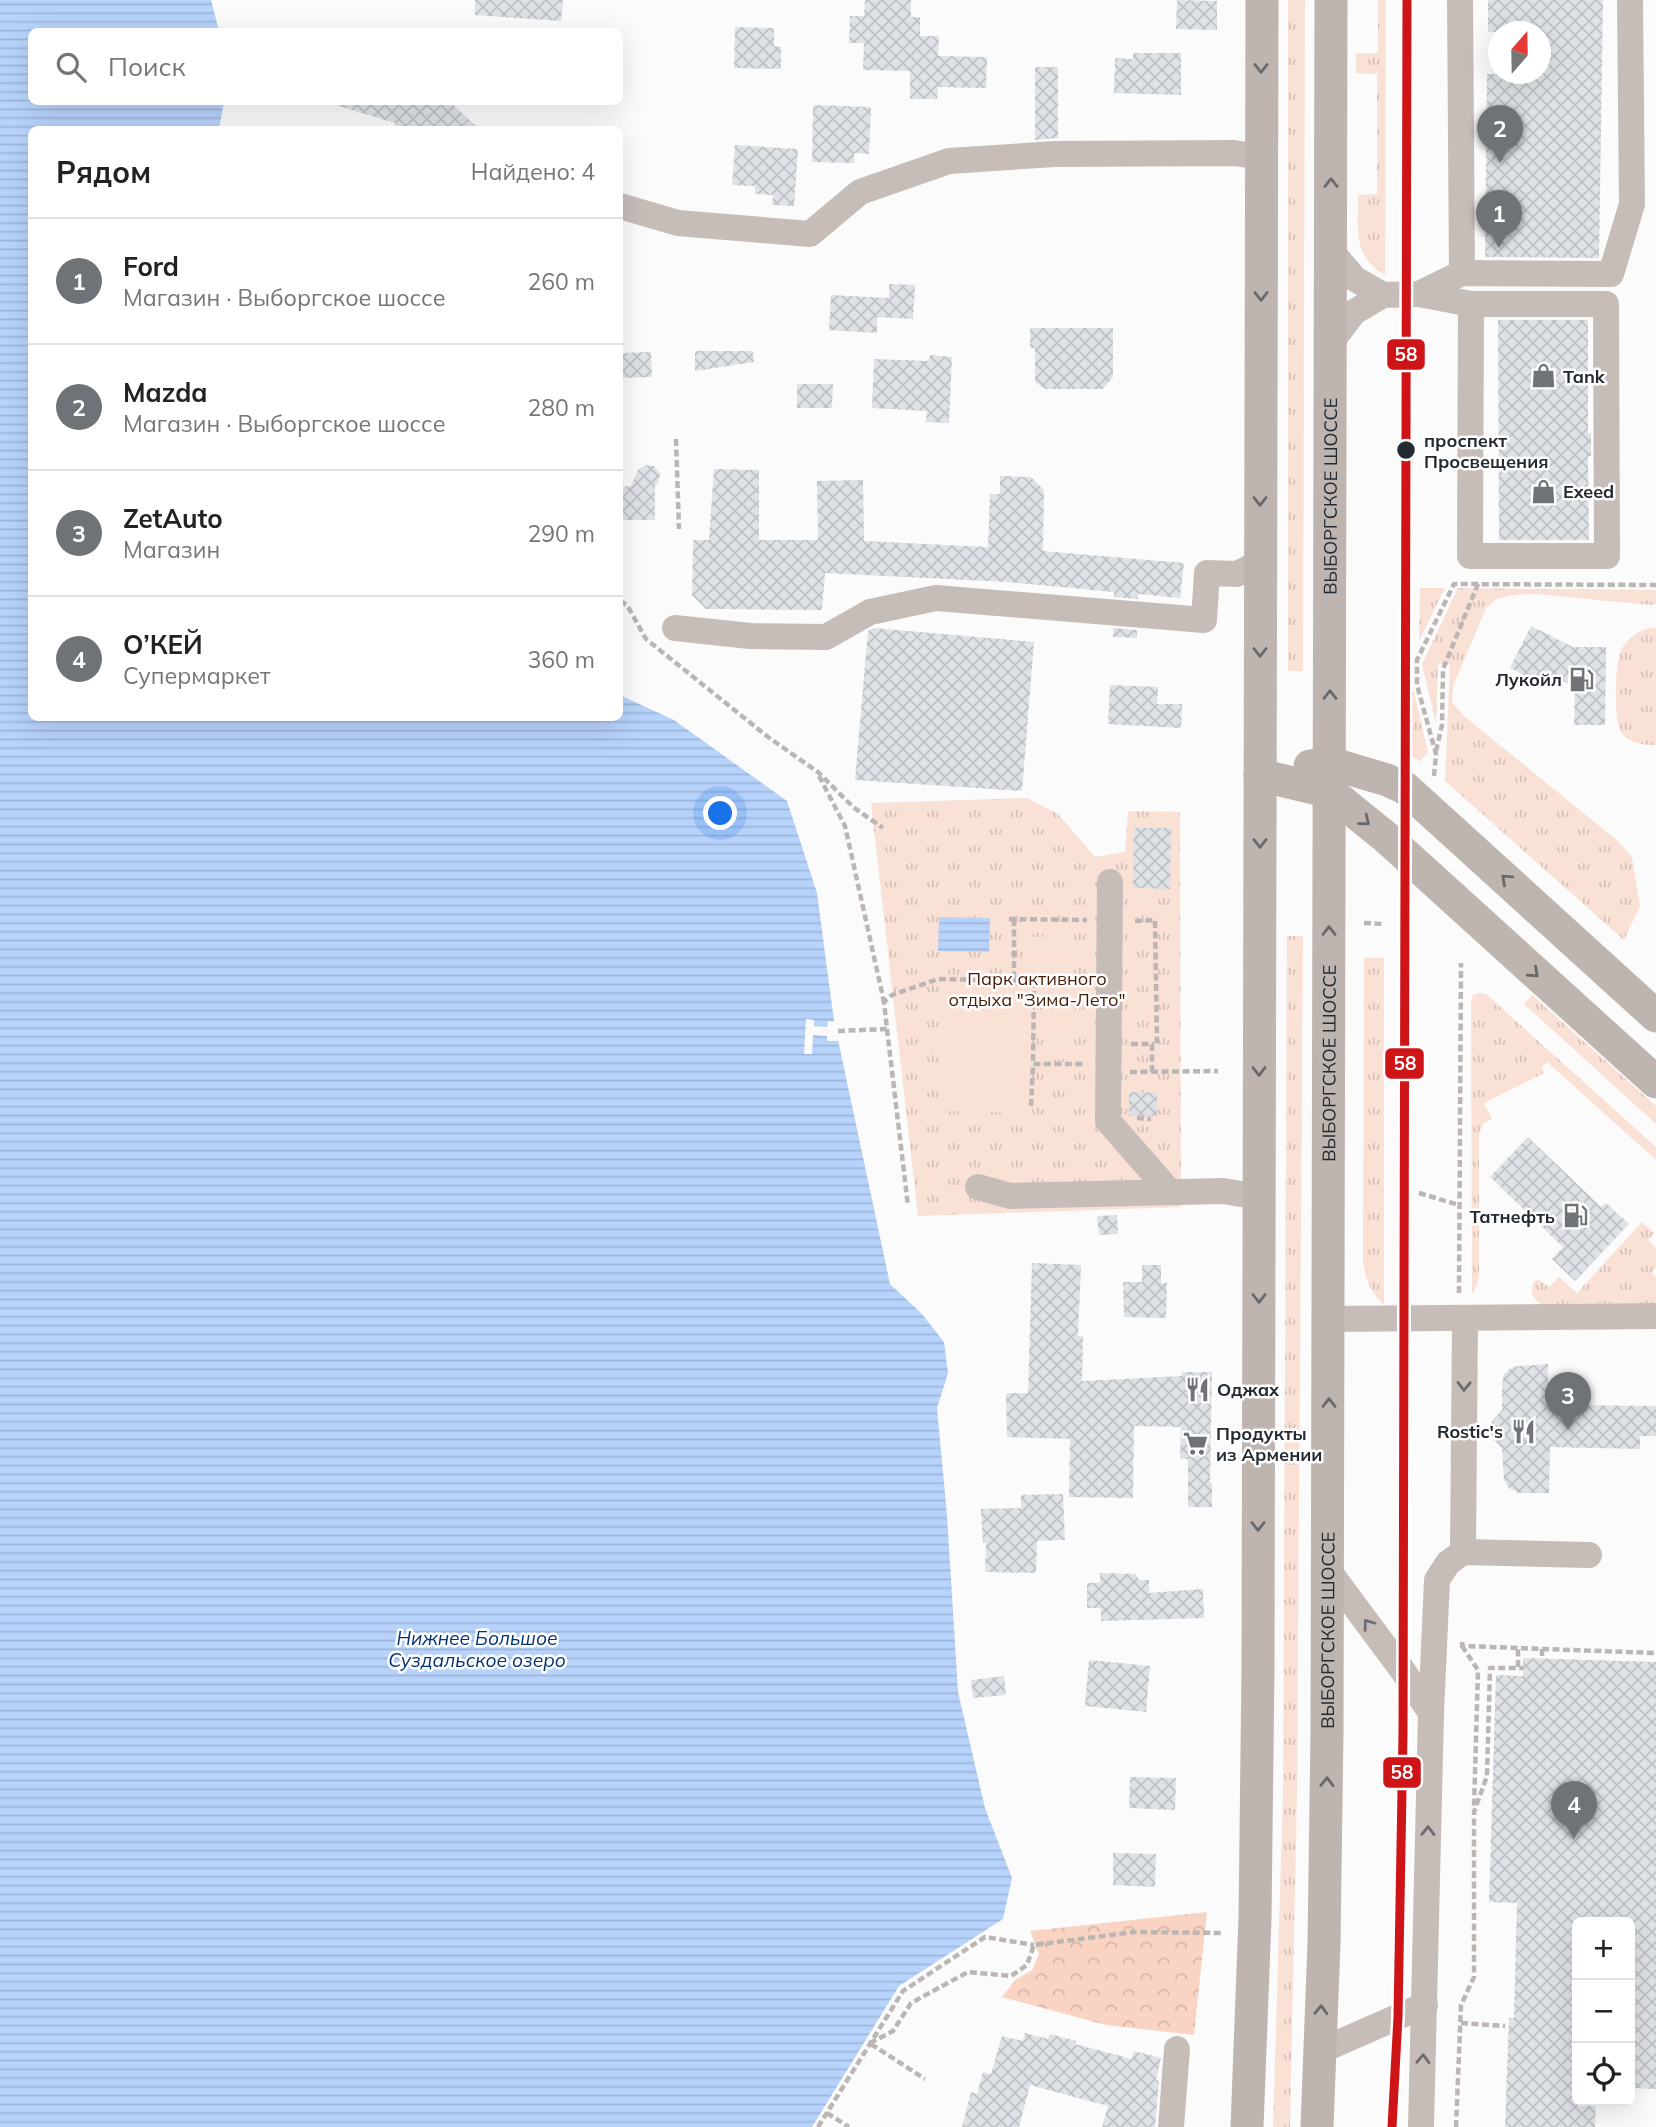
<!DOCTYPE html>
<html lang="ru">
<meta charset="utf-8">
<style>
:root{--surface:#fff;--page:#f2f2f2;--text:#222;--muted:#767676;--line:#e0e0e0;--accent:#6f7378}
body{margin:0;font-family:Mulish,sans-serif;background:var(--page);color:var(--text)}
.controls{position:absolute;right:21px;bottom:21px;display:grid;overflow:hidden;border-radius:10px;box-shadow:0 7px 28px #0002}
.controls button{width:63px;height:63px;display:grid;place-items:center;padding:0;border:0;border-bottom:2px solid var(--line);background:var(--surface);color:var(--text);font:35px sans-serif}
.compass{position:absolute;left:1488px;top:21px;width:63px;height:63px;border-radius:50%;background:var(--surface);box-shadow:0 7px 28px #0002;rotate:20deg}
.you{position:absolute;left:721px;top:814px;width:24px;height:24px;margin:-18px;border:5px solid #fff;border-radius:50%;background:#1a73e8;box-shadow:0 0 0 10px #1a73e833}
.badge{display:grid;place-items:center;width:46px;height:46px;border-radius:50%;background:var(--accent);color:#fff;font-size:23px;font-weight:700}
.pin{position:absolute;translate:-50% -58px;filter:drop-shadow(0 2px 4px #0008)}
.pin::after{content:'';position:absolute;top:37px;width:24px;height:21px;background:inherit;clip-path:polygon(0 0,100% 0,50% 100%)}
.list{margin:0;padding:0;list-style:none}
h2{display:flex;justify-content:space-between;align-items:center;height:91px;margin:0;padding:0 28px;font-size:30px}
h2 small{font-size:23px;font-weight:400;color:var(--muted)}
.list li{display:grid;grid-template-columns:46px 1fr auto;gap:21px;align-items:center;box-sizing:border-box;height:126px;padding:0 28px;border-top:2px solid var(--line)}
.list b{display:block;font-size:26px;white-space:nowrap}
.list p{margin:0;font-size:23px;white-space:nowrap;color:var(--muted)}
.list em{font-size:23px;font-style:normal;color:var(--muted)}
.icon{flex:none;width:38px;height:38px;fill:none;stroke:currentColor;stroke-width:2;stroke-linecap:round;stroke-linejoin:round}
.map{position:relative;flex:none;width:1656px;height:2127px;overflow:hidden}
.search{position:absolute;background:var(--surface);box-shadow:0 7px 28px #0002;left:28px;top:28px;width:595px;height:77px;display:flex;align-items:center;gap:18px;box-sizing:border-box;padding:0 24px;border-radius:10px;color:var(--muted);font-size:26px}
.panel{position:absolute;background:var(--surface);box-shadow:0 7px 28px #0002;left:28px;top:126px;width:595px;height:595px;border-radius:10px}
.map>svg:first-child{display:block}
.grass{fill:url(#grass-tufts)}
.forest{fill:url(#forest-crowns)}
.pitch{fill:#fae1d6}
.water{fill:url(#water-rules)}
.pier{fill:#fbfbfb}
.building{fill:url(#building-cross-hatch)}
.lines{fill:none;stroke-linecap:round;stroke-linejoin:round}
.path{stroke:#bbb6b4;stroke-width:4.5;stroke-dasharray:7 3.5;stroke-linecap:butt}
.minor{stroke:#c6bdb9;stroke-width:26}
.major{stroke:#beb4b0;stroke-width:33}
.tram-1-casing{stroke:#fff;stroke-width:14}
.tram-1{stroke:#ce1417;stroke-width:9}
.oneway{stroke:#69686b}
.oneway2{stroke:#6d6c6f}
.stop-dot{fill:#242a32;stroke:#fff;stroke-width:2.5}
.labels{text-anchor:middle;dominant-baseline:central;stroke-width:5;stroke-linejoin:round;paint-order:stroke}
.poi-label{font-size:18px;font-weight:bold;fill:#242a32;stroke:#fff;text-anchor:start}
.stop-label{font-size:18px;font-weight:bold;fill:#242a32;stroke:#fff;text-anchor:start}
.street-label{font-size:18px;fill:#242a32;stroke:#fff}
.park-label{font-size:18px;fill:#491e08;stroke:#fff}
.water-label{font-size:19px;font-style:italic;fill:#043373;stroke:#fff}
.line-badge{stroke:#fff;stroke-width:2.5}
.badge-label{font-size:19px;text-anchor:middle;font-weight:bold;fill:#fff}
</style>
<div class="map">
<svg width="1656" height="2127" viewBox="0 0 1656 2127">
<defs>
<pattern id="grass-tufts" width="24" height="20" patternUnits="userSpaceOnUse" patternTransform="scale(1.75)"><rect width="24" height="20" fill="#fae1d6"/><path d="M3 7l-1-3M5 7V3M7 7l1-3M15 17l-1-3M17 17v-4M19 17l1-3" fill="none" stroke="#d6c1b8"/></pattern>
<pattern id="forest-crowns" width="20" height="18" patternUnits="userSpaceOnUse" patternTransform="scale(1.75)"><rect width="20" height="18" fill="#fad4c3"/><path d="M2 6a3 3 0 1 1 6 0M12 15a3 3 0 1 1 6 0" fill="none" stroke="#d6b6a8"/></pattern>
<pattern id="water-rules" width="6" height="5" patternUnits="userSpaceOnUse" patternTransform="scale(1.75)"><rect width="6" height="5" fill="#b8d3fb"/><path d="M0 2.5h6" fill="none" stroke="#9eb5d8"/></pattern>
<pattern id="building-cross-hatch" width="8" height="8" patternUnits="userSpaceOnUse" patternTransform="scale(1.75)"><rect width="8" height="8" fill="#dee1e6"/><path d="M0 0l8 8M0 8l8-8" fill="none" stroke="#bec1c6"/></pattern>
</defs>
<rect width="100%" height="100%" fill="#fbfbfb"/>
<!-- grass -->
<g class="grass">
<path d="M1288,0H1305L1303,671H1288Z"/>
<path d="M1378,0H1386L1385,275C1351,255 1359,229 1358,195L1377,194V74L1356,73V53H1378Z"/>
<path d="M1420,588H1445L1419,641Z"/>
<path d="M1458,588L1656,590V604L1650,605L1537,594L1514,595L1497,599L1486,608L1453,686L1452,702L1464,716L1618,841L1632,857L1640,906L1624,940L1445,781L1450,665L1438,664L1436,723L1422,664Z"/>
<path d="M1651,628H1656V745C1644,745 1629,744 1621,732C1613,720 1615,664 1621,650C1627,638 1638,631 1651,628Z"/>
<path d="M1410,692H1414L1428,752L1420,761L1412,756Z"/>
<path d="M1027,798L1058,814L1095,857L1125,852L1128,811L1180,812L1181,1207L918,1216L871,803Z"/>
<path d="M1287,936H1303L1297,1794L1290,2127H1273L1283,1793Z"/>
<path d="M1364,958H1384V1305C1369,1290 1366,1282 1363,1261Z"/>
<path d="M1479,993L1486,994L1656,1147V1160L1547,1062L1542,1067L1544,1073L1484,1103L1492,1119L1484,1123L1479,1133V1276L1477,1285L1472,1294L1471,1001L1473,995Z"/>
<path d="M1532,995L1656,1106V1124L1524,1004Z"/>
<path d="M1642,1222L1654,1233L1648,1240L1656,1248V1268L1652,1273L1656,1277V1303L1541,1304C1532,1298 1529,1291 1535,1281L1539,1280L1549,1287L1559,1277L1577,1293Z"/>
</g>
<!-- forest -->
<path class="forest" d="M1207,1912L1194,2035L1106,2025L1002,1997L1015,1980L1032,1970L1039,1954L1030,1931Z"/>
<!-- pitch -->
<g class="pitch">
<path d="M1027,937H1068L1069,1059L1048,1060L1049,979L1028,977Z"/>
<path d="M949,985L1029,986L1027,1113L946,1111Z"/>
</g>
<!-- water -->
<g class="water">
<path d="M0,0H211L219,31L32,32V102H224L219,129L32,130V718H620V695L674,720L787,801L817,893L834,1021L890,1284L922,1314L944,1342L948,1373L937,1408L947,1515L958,1692L985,1808L1012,1878L1003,1919L899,1986L812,2127H0Z"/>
<path d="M939,917L990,918L989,952L938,951Z"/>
</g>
<!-- pier -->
<path class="pier" d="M806,1019L814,1020V1026L827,1027L828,1021L837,1022L838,1041H827V1036L813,1035L812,1054H804Z"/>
<!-- building -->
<g class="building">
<path d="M475,0H563L561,21L475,15Z"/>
<path d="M865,0H911V17H920V36H939L938,56L987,57L986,88L938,87L937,99H910V71L863,70L864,43H849L850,16H864Z"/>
<path d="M1177,0L1217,1V30L1176,29Z"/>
<path d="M1488,0H1603L1599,258L1485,257L1487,74H1541V32H1488Z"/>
<path d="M735,27L774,28V46L781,47V69L734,68Z"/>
<path d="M1133,53H1181V95L1114,93L1115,58L1133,59Z"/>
<path d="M1035,67H1058V138L1035,140Z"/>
<path d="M340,102H450L480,130H396L395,123L339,106Z"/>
<path d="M813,105L871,107L869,154L854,153V163L812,162Z"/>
<path d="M735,145L798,149L794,206L772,205L773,195L755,194V186L732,185Z"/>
<path d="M889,284L915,285L913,319L877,317V333L829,330L831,295L889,298Z"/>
<path d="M1498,320H1588V433H1591V456H1588L1589,540H1499Z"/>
<path d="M1030,328H1113V377L1103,389H1045L1035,382V348H1030Z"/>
<path d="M695,351H753L754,362L695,371Z"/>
<path d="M651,352L652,377L621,378L620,353Z"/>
<path d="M930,355L952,357L949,423L926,422L927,411L872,408L874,359L929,361Z"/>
<path d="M797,384H833L832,408H797Z"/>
<path d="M645,465L654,466L660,474L658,483L655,486V520H620V487L631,486L638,470Z"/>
<path d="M714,469L759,470V540H818L817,481L863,480L864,541L988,547L990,494H1000V476L1031,477L1044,490L1043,551L1184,563L1180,598L1138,594V599L1114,597V592L1007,582L825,573L822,610L706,609L692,595L693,540H709Z"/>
<path d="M1531,626L1573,647H1606L1605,725H1574L1575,687L1547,674L1542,684L1510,668Z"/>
<path d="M873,628L1034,642L1022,791L855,780L868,631Z"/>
<path d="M1113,628L1137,630V638L1113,637Z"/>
<path d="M1110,685L1158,687L1157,704H1182L1181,728L1108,724Z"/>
<path d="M1134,828H1171L1170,889L1133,888Z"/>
<path d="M1129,1092L1157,1093V1116H1129Z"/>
<path d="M1528,1137L1601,1207L1606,1203L1629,1224L1575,1281L1552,1259L1563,1247L1490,1177Z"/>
<path d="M1117,1215L1118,1234L1099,1235L1097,1216Z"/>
<path d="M1032,1263L1081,1265L1078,1336H1083L1082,1381L1182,1376V1372H1212L1210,1483H1212V1507H1188V1459H1180L1181,1427L1134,1426L1133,1498L1069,1497L1070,1439L1007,1437L1006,1393H1028Z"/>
<path d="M1142,1265H1161V1283H1167L1166,1318L1124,1317L1123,1282H1142Z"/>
<path d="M1548,1364V1405L1656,1406V1436H1640V1449L1550,1447L1549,1493H1518L1509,1488L1504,1480L1502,1449L1492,1437L1490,1429L1492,1421L1502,1410V1385L1504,1374L1512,1367L1519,1366Z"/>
<path d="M1063,1494L1065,1540L1037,1541L1036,1573L985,1572L986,1543H983L981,1509L1021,1508V1495Z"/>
<path d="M1100,1573L1136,1574L1139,1580H1149V1593L1203,1589L1204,1618L1101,1621V1608H1087V1583H1100Z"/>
<path d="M1523,1658L1656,1662V2089L1630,2088V1922H1577V2101H1596L1595,2127H1505L1509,2018H1514L1517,1903L1489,1902L1496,1675L1523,1676Z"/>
<path d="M1089,1660L1150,1666L1146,1712L1085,1706Z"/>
<path d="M1004,1676L1006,1695L973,1698L971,1680Z"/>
<path d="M1130,1777L1176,1778L1175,1810L1129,1808Z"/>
<path d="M1113,1853L1156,1854L1155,1887L1113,1885Z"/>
<path d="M1025,2033L1048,2039L1050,2034L1076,2041L1075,2044L1132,2059L1134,2051L1161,2058L1156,2080L1159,2081L1155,2127H1102L1108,2106L1030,2085L1019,2127H962L971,2092L977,2094L983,2072L991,2074L1002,2036L1023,2041Z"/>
</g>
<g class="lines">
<!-- path -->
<g class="path">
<path d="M676,439L679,529"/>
<path d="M620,601L627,605L646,639L768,737L818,772L853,807L883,828"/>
<path d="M1436,751L1442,725L1443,669L1478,584"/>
<path d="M819,776L845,826L884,1002"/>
<path d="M1434,776L1436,754L1417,685V660L1454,584L1656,585"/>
<path d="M1009,919L1087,920"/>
<path d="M1014,919V979"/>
<path d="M1135,921L1155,920L1157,1044H1152"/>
<path d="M1364,923L1384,924"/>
<path d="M887,1029L908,1206"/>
<path d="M838,1031L887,1029L884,1002L892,995L938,979L1034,981L1033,1064H1086"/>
<path d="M1131,1044H1152V1072"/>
<path d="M1130,1072L1218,1071"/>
<path d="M1031,1106L1033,1064"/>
<path d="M1137,1118L1151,1119"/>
<path d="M1419,1193L1459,1205"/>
<path d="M1459,1293L1461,963"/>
<path d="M1462,1642V1646L1656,1653"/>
<path d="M1462,1646L1478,1670L1474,1807"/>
<path d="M1542,1649V1658"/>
<path d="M1518,1667V1649"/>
<path d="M1461,2023L1505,2026"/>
<path d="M870,2043L893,2031L911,2003L968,1972L1011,1976L1027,1965L1034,1945L1134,1932L1224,1933"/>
<path d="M871,2044L925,2079"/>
<path d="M827,2113L849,2127"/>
<path d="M818,2127L903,1991L985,1937L1034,1945"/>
<path d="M1456,2127L1461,2005L1474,1977V1812L1487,1776L1490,1668H1523"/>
</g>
<!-- minor -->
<g class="minor">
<path d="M1460,0L1462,273"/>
<path d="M620,206L678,223L810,234L860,192L949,161L1055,154L1234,153L1261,157"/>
<path d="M1331,251L1355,279L1383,295"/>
<path d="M1419,294L1462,273L1611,274L1632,204L1630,0"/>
<path d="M1331,342L1354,312L1383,295L1419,294L1471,304H1606L1607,556H1470L1471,304"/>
<path d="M675,628L750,636L826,637L870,612L936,598L1204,620L1207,573L1237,574L1260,562"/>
<path d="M1110,882L1108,1121L1170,1192"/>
<path d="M978,1187L1010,1196L1223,1191L1259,1197"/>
<path d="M1329,1319L1656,1316"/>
<path d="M1463,1552L1465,1318"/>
<path d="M1328,1570L1403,1671L1431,1713L1421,2127"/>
<path d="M1431,1713L1437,1580L1448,1563L1463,1552L1589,1555"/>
<path d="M1320,2051L1425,2005"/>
<path d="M1171,2127L1177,2049"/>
</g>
<!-- major -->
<g class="major">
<path d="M1310,766L1330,763L1387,780L1405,788L1656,1016"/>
<path d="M1260,775L1330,792L1388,839L1656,1082"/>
<path d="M1247,2127L1255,1918L1258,1669L1262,0"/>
<path id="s1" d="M1317,2127L1324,1943L1327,1732L1331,0"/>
</g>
<defs>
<path id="tram-1" d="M1392,2127L1398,2017L1403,1733L1407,0"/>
</defs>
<!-- tram-1 casing -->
<use href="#tram-1" class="tram-1-casing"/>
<!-- tram-1 -->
<use href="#tram-1" class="tram-1"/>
</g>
<!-- one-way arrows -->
<defs><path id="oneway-chevron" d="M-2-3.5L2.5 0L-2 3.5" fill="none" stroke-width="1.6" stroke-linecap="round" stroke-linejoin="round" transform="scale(1.75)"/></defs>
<g class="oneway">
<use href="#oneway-chevron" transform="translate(1261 68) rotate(90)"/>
<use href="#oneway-chevron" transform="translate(1331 183) rotate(-90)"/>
<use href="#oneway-chevron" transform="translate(1261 296) rotate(90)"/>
<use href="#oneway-chevron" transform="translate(1260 501) rotate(90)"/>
<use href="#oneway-chevron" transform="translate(1260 652) rotate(90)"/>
<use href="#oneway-chevron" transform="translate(1330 695) rotate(-90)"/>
<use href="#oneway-chevron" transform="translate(1365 821) rotate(39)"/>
<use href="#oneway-chevron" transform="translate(1260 843) rotate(90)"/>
<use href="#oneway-chevron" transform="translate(1506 879) rotate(-138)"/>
<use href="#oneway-chevron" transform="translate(1329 931) rotate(-90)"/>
<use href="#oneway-chevron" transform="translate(1534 973) rotate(42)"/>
<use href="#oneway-chevron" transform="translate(1259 1071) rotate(90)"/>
<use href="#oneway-chevron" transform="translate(1259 1298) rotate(90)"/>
<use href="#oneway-chevron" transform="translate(1329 1403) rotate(-90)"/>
<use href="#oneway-chevron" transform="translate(1258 1526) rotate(90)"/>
<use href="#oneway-chevron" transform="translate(1327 1782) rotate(-89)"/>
<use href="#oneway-chevron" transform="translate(1321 2010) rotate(-88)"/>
</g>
<g class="oneway2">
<use href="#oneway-chevron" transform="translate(1464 1386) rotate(91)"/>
<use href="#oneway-chevron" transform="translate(1368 1624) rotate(-126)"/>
<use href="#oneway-chevron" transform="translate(1428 1831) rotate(-89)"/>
<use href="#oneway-chevron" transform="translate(1423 2059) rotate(-88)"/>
</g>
<!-- icons -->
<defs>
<symbol id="shop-bare" viewBox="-9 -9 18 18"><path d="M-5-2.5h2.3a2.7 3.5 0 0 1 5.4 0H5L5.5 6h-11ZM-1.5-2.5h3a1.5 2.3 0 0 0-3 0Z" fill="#6f7378" stroke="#fff" stroke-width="2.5" paint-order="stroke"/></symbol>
<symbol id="fuel-bare" viewBox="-9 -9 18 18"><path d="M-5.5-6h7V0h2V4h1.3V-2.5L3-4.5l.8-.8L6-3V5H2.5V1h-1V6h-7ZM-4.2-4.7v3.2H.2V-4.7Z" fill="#6f7378" stroke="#fff" stroke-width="2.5" paint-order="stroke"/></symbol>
<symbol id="restaurant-bare" viewBox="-9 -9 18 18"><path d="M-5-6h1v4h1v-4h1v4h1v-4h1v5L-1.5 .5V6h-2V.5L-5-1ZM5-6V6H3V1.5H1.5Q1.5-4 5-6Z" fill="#6f7378" stroke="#fff" stroke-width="2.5" paint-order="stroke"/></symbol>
<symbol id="supermarket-bare" viewBox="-9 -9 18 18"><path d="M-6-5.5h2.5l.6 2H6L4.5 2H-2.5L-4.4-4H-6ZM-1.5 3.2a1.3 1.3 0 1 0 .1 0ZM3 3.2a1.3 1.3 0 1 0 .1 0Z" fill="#6f7378" stroke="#fff" stroke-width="2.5" paint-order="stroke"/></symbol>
</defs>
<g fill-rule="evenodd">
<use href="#shop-bare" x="1526" y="358" width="35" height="35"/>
<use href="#shop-bare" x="1526" y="474" width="35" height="35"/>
<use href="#fuel-bare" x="1564" y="662" width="35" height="35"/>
<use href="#fuel-bare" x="1558" y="1198" width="35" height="35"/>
<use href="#restaurant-bare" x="1180" y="1372" width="35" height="35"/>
<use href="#restaurant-bare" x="1506" y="1414" width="35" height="35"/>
<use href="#supermarket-bare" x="1178" y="1426" width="35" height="35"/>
</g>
<!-- markers -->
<circle class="stop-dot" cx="1406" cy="450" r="10"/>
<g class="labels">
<!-- poi labels -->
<g class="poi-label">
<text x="1563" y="376">Tank</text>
<text x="1563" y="491">Exeed</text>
<text x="1562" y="679" text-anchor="end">Лукойл</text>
<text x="1555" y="1216" text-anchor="end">Татнефть</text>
<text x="1217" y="1389">Оджах</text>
<text x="1503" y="1431" text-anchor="end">Rostic's</text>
<text x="1216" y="1433">Продукты<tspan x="1216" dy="21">из Армении</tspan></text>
</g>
<!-- stop labels -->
<g class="stop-label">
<text x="1424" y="440">проспект<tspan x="1424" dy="21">Просвещения</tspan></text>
</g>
<!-- street labels -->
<g class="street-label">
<text stroke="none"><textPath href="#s1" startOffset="1631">ВЫБОРГСКОЕ ШОССЕ</textPath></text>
<text stroke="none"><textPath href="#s1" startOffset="1064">ВЫБОРГСКОЕ ШОССЕ</textPath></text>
<text stroke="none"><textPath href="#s1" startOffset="497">ВЫБОРГСКОЕ ШОССЕ</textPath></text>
</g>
<!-- park labels -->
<g class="park-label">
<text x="1037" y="978">Парк активного<tspan x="1037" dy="21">отдыха "Зима-Лето"</tspan></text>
</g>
<!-- water labels -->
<g class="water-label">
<text x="477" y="1638">Нижнее Большое<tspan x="477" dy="22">Суздальское озеро</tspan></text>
</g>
</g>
<g class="line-badge">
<rect x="1386" y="338" width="40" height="33" rx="7" fill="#ce1417"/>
<rect x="1384" y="1047" width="41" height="33" rx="7" fill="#ce1417"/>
<rect x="1382" y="1756" width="40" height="33" rx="7" fill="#ce1417"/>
</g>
<g class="badge-label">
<text x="1406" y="361">58</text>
<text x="1405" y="1070">58</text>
<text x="1402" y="1779">58</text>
</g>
</svg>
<div class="controls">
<button>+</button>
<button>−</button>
<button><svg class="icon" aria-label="locate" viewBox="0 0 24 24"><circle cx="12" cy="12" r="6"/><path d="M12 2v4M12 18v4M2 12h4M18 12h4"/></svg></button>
</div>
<svg class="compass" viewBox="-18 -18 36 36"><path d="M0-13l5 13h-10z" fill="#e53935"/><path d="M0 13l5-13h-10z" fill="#767676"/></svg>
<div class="you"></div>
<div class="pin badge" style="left:1499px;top:248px">1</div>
<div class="pin badge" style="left:1500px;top:163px">2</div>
<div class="pin badge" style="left:1568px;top:1430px">3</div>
<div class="pin badge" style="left:1574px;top:1839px">4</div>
<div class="search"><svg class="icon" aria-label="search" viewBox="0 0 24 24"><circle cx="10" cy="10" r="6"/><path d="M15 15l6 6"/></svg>Поиск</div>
<section class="panel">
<h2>Рядом<small>Найдено: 4</small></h2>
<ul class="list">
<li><span class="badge">1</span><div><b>Ford</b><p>Магазин · Выборгское шоссе</p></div><em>260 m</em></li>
<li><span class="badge">2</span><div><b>Mazda</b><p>Магазин · Выборгское шоссе</p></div><em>280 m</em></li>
<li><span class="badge">3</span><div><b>ZetAuto</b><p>Магазин</p></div><em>290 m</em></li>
<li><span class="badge">4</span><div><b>О’КЕЙ</b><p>Супермаркет</p></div><em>360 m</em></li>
</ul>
</section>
</div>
